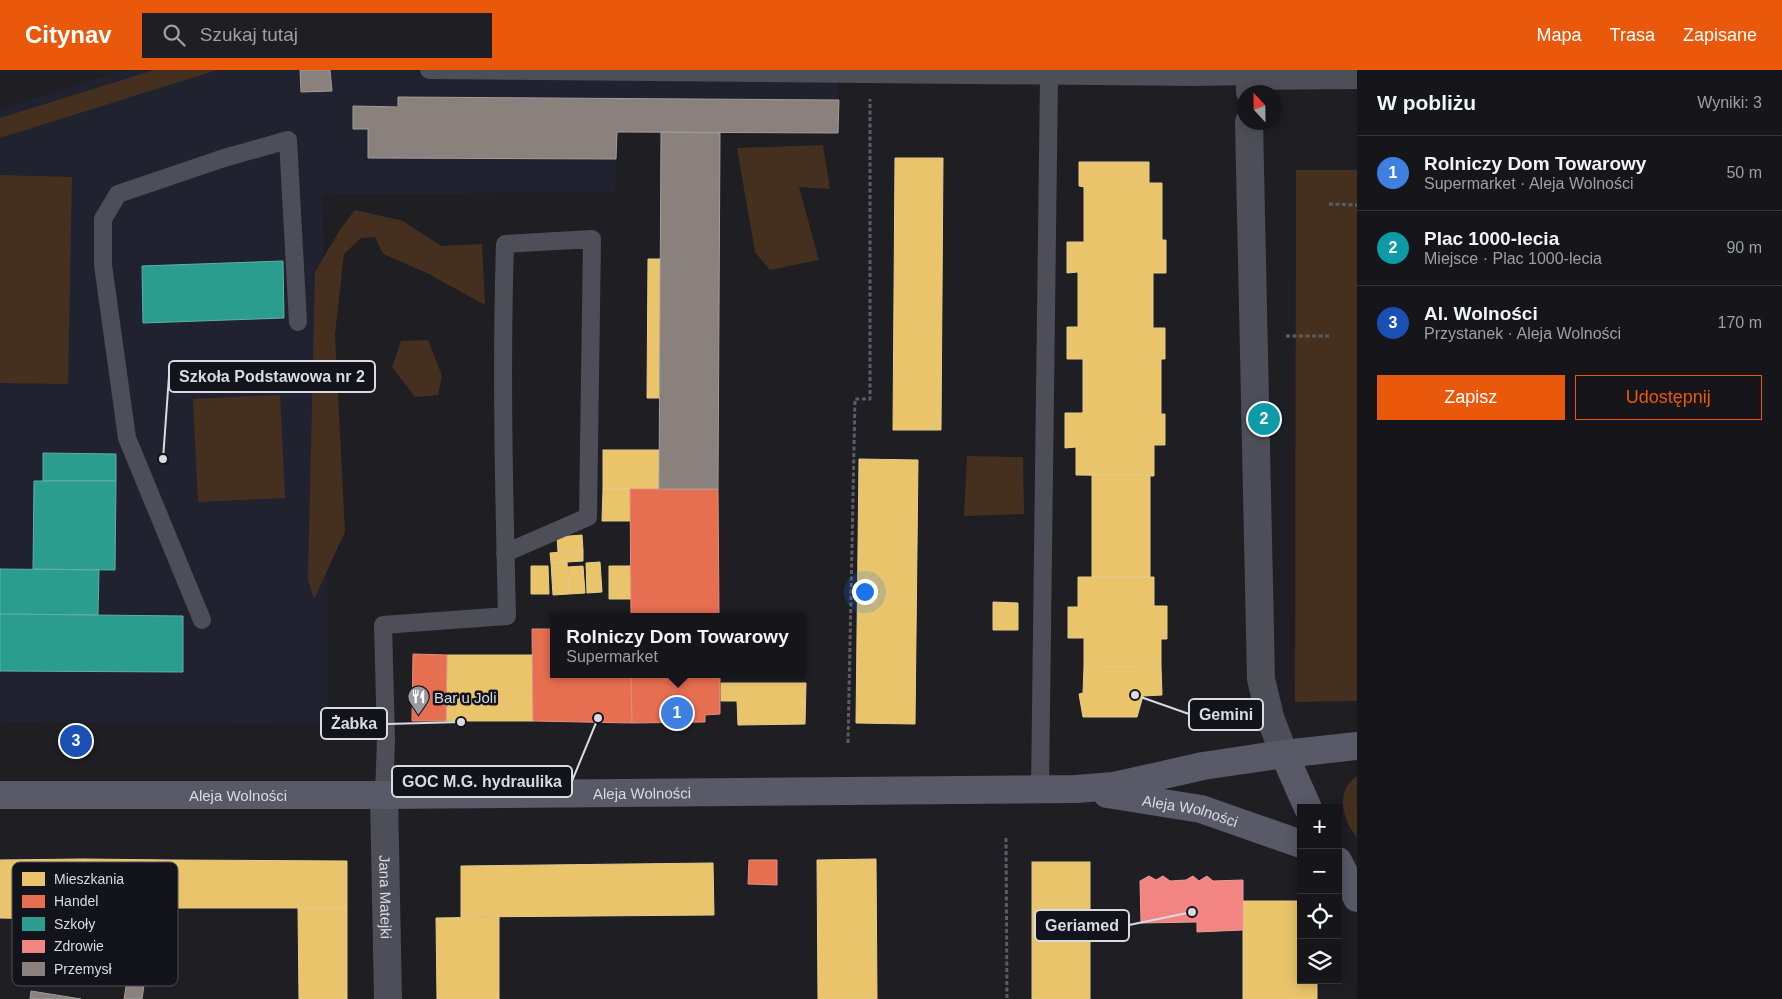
<!DOCTYPE html>
<html lang="pl">
<meta charset="utf-8">
<style>
:root{--surface:#16161a;--page:#1f1f23;--text:#f1f3f6;--muted:#9e9fa2;--line:#353539;--accent:#ea580c}
body{margin:0;font-family:Arial,sans-serif;background:var(--page);color:var(--text)}
.controls{position:absolute;right:15px;bottom:15px;display:grid;overflow:hidden;border-radius:0px;box-shadow:0 2px 12px #0003}
.controls button{width:45px;height:45px;display:grid;place-items:center;padding:0;border:0;border-bottom:1px solid var(--line);background:var(--surface);color:var(--text);font:25px sans-serif}
.compass{position:absolute;left:1237px;top:15px;width:45px;height:45px;border-radius:50%;background:var(--surface);box-shadow:0 2px 12px #0003;rotate:338deg}
.you{position:absolute;left:864px;top:521px;width:18px;height:18px;margin:-12px;border:4px solid #fff;border-radius:50%;background:#1a73e8;box-shadow:0 0 0 8px #1a73e833}
.badge{display:grid;place-items:center;width:32px;height:32px;border-radius:50%;background:var(--accent);color:#fff;font-size:16px;font-weight:700}
.pin{position:absolute;translate:-50% -50%;border:2px solid #fff;box-shadow:0 1px 5px #0006}
.popup{position:absolute;left:550px;top:543px;width:255px;height:65px;box-sizing:border-box;display:grid;place-content:center;border-radius:0px;background:var(--surface);filter:drop-shadow(0 1px 4px #0005);font-size:16px;white-space:nowrap;color:var(--muted)}
.popup b{font-size:19px;color:var(--text)}
.popup::after{content:'';position:absolute;left:50%;top:100%;margin-left:-10px;border:10px solid transparent;border-top-color:var(--surface)}
.list{margin:0;padding:0;list-style:none}
h2{display:flex;justify-content:space-between;align-items:center;height:65px;margin:0;padding:0 20px;font-size:21px}
h2 small{font-size:16px;font-weight:400;color:var(--muted)}
.list li{display:grid;grid-template-columns:32px 1fr auto;gap:15px;align-items:center;box-sizing:border-box;height:75px;padding:0 20px;border-top:1px solid var(--line)}
.list b{display:block;font-size:19px;white-space:nowrap}
.list p{margin:0;font-size:16px;white-space:nowrap;color:var(--muted)}
.list em{font-size:16px;font-style:normal;color:var(--muted)}
.actions{display:flex;gap:10px;padding:15px 20px}
.actions a{flex:1;padding:11px 0;border:1px solid var(--accent);border-radius:0px;text-align:center;font-size:18px;color:var(--accent)}
.actions .main{background:var(--accent);color:#fff}
.icon{flex:none;width:28px;height:28px;fill:none;stroke:currentColor;stroke-width:2;stroke-linecap:round;stroke-linejoin:round}
.map{position:relative;flex:none;width:1357px;height:929px;overflow:hidden}
header{display:flex;align-items:center;gap:30px;box-sizing:border-box;height:70px;padding:0 25px;background:var(--accent);color:#fff}
header strong{font-size:24px}
nav{display:flex;gap:28px;margin-inline-start:auto;font-size:18px}
.search{width:350px;height:45px;background:var(--page);display:flex;align-items:center;gap:12px;box-sizing:border-box;padding:0 18px;border-radius:0px;color:var(--muted);font-size:19px}
main{display:flex}
aside{flex:1;background:var(--surface)}
.map>svg:first-child{display:block}
.built{fill:#21222f}
.green{fill:#453020}
.homes{fill:#e9c46a;stroke:#e4cb8e}
.shops{fill:#e76f51;stroke:#e38f7c}
.schools{fill:#2a9d8f;stroke:#5fb0a8}
.health{fill:#f28482;stroke:#eb9e9e}
.industry{fill:#8a817c;stroke:#a29c9a}
.lines{fill:none;stroke-linecap:round;stroke-linejoin:round}
.path{stroke:#5c5c64;stroke-width:3;stroke-dasharray:4 2.5;stroke-linecap:butt}
.lane{stroke:#4e4e59;stroke-width:18}
.street{stroke:#4e4e59;stroke-width:28}
.secondary{stroke:#595967;stroke-width:28}
.labels{text-anchor:middle;dominant-baseline:central;stroke-width:5;stroke-linejoin:round;paint-order:stroke}
.poi-label{font-size:15px;fill:#dadbe1;stroke:#13131b;text-anchor:start}
.street-label{font-size:15px;fill:#dadbe1;stroke:#13131b}
.key{fill:#13131b;stroke:#4f4f56;stroke-width:1}
.key-label{font-size:14px;fill:#dadbe1}
.leader{fill:none;stroke:#dadbe1;stroke-width:2}
.callout-dot{fill:#dadbe1;stroke:#13131b;stroke-width:2}
.callout{fill:#13131b;stroke:#dadbe1;stroke-width:2}
.callout-label{font-size:16px;text-anchor:middle;font-weight:bold;fill:#dadbe1}
</style>
<header>
<strong>Citynav</strong>
<div class="search"><svg class="icon" aria-label="search" viewBox="0 0 24 24"><circle cx="10" cy="10" r="6"/><path d="M15 15l6 6"/></svg>Szukaj tutaj</div>
<nav><a>Mapa</a><a>Trasa</a><a>Zapisane</a></nav>
</header>
<main>
<div class="map">
<svg width="1357" height="929" viewBox="0 0 1357 929">
<rect width="100%" height="100%" fill="#1e1e23"/>
<!-- built -->
<path class="built" d="M124,0H838V63L618,62L615,122L323,125L329,654L0,653V39Z"/>
<!-- green -->
<g class="green">
<path d="M154,0H217L0,68V48Z"/>
<path d="M823,75L830,119L799,117L819,190L770,200L755,182L737,78Z"/>
<path d="M1296,100H1357V631L1295,632Z"/>
<path d="M0,105L72,107L68,314L0,313Z"/>
<path d="M355,140L403,151L441,176L482,174L485,235L427,203L383,184L375,167L361,168L344,184L335,264L345,462L314,529L308,510L315,202L341,158Z"/>
<path d="M428,270L442,306L438,325L415,327L392,297L401,271Z"/>
<path d="M280,325L285,428L198,432L193,329Z"/>
<path d="M967,386L1023,387L1024,444L964,446Z"/>
<path d="M1357,706V768C1343,750 1334,722 1357,706Z"/>
</g>
<!-- homes -->
<g class="homes">
<path d="M895,88H943L941,360H893Z"/>
<path d="M1079,92H1149V113H1162V170H1166V203H1153V258H1165V289H1161V344H1165V375H1154V406L1076,405V377L1065,378V343H1083V289H1067V257H1078V202L1067,203V172H1084V117L1079,116Z"/>
<path d="M648,189H660V328H647Z"/>
<rect x="603" y="380" width="56" height="39"/>
<path d="M859,389L918,390L915,654L856,653Z"/>
<rect x="1092" y="405" width="58" height="102"/>
<path d="M603,419H630V451H602Z"/>
<path d="M582,465L583,480L558,482L557,467Z"/>
<path d="M583,480V491L551,493L550,483Z"/>
<path d="M567,492L569,524L553,525L551,493Z"/>
<path d="M600,492L602,522L587,523L586,493Z"/>
<path d="M531,496H548L549,524H531Z"/>
<path d="M583,496L585,523L569,524L568,497Z"/>
<path d="M609,496H630L631,529H609Z"/>
<path d="M1078,507H1154V536H1167V569H1161V596L1084,597V568H1068V537H1078Z"/>
<path d="M993,532L1018,533V560H993Z"/>
<path d="M447,585H533V651H446Z"/>
<path d="M1161,596L1162,625L1143,626L1137,647H1083L1079,624L1083,623L1084,597Z"/>
<path d="M721,613H806L805,654L738,655L737,631H721Z"/>
<path d="M83,789L173,790V854H142L141,860L115,859V853H84Z"/>
<path d="M83,789L84,847H49V849L0,848V790Z"/>
<path d="M876,789L877,929H818L817,790Z"/>
<path d="M173,790L347,791V838H173Z"/>
<rect x="1032" y="792" width="58" height="137"/>
<path d="M713,793L714,845L461,847V796Z"/>
<path d="M1243,831H1301V910H1317V929H1243Z"/>
<path d="M298,838H347V929H299Z"/>
<path d="M499,847V929H437L436,848Z"/>
</g>
<!-- shops -->
<g class="shops">
<path d="M630,419H718L719,547H631Z"/>
<path d="M532,559H553V604H631L632,653L533,651Z"/>
<path d="M413,584L447,585L446,651H412Z"/>
<path d="M631,604H720V644L705,645V652L632,653Z"/>
<path d="M749,790H777V815L748,814Z"/>
</g>
<!-- schools -->
<g class="schools">
<path d="M283,191L284,248L143,253L142,196Z"/>
<path d="M43,383L116,384V411H43Z"/>
<path d="M34,411H116L115,500L33,499Z"/>
<path d="M0,499L99,500L98,545L0,544Z"/>
<path d="M0,544L183,546V602L0,601Z"/>
</g>
<!-- health -->
<path class="health" d="M1149,806L1156,810L1163,806L1170,811L1186,810L1193,806L1199,811L1207,806L1213,811L1243,810V860L1197,862V852L1141,853L1140,811Z"/>
<!-- industry -->
<g class="industry">
<path d="M300,0H330L332,21L301,22Z"/>
<path d="M398,27L839,30L838,63L617,62L616,89L368,88V59H353V36L398,37Z"/>
<path d="M661,62L720,63L718,419H659Z"/>
<path d="M128,905L145,908L142,929H124Z"/>
<path d="M31,921L81,929H30Z"/>
</g>
<g class="lines">
<!-- path -->
<g class="path">
<path d="M1329,134L1357,135"/>
<path d="M1286,266H1329"/>
<path d="M848,673L855,329H870V29"/>
<path d="M1006,768L1007,929"/>
</g>
<!-- lane -->
<g class="lane">
<path d="M429,0L1196,7L1250,6L1251,0"/>
<path d="M202,550L127,368L103,195V149L118,124L224,88L288,70L298,252"/>
<path d="M1040,719L1049,6"/>
<path d="M384,725L386,669L383,555L507,546C504,422 501,298 505,174L592,169L588,447L505,483"/>
</g>
<!-- street -->
<g class="street">
<path d="M1250,22V6L1357,5"/>
<path d="M1249,52L1261,609L1270,647L1284,684"/>
<path id="s1" d="M384,725L388,929"/>
</g>
<!-- secondary -->
<g class="secondary">
<path d="M1284,684L1308,738"/>
<path id="s2" d="M1107,724L1201,739L1301,774"/>
<path id="s3" d="M0,725H384L1076,719L1114,716L1203,696L1284,684L1357,676"/>
<path d="M1338,791L1357,828"/>
</g>
</g>
<!-- icons -->
<defs>
<symbol id="restaurant-pin" viewBox="-11 -11 22 30"><path d="M0 17L-7.5 6A9.5 9.5 0 1 1 7.5 6Z" fill="#98999e" stroke="#13131b"/><path d="M-5-6h1v4h1v-4h1v4h1v-4h1v5L-1.5 .5V6h-2V.5L-5-1ZM5-6V6H3V1.5H1.5Q1.5-4 5-6Z" fill="#fff"/></symbol>
</defs>
<g fill-rule="evenodd">
<use href="#restaurant-pin" x="406" y="614" width="25" height="34"/>
</g>
<g class="labels">
<!-- poi labels -->
<g class="poi-label">
<text x="434" y="627">Bar u Joli</text>
</g>
<!-- street labels -->
<g class="street-label">
<text stroke="none"><textPath href="#s3" startOffset="642">Aleja Wolności</textPath></text>
<text stroke="none"><textPath href="#s3" startOffset="238">Aleja Wolności</textPath></text>
<text stroke="none"><textPath href="#s2" startOffset="85">Aleja Wolności</textPath></text>
<text stroke="none"><textPath href="#s1" startOffset="102">Jana Matejki</textPath></text>
</g>
</g>
<!-- legend -->
<rect x="12" y="792" width="166" height="124" rx="8" class="key"/>
<rect x="22" y="802" width="23" height="14" fill="#e9c46a"/>
<rect x="22" y="825" width="23" height="13" fill="#e76f51"/>
<rect x="22" y="847" width="23" height="14" fill="#2a9d8f"/>
<rect x="22" y="870" width="23" height="13" fill="#f28482"/>
<rect x="22" y="892" width="23" height="14" fill="#8a817c"/>
<g class="key-label">
<text x="54" y="814">Mieszkania</text>
<text x="54" y="836">Handel</text>
<text x="54" y="859">Szkoły</text>
<text x="54" y="881">Zdrowie</text>
<text x="54" y="904">Przemysł</text>
</g>
<!-- callouts -->
<path class="leader" d="M163 389L169 306M1135 625L1189 644M461 652L387 654M598 648L572 711M1192 842L1129 855"/>
<g class="callout-dot">
<circle cx="163" cy="389" r="5"/>
<circle cx="1135" cy="625" r="5"/>
<circle cx="461" cy="652" r="5"/>
<circle cx="598" cy="648" r="5"/>
<circle cx="1192" cy="842" r="5"/>
</g>
<g class="callout">
<rect x="169" y="291" width="206" height="31" rx="5"/>
<rect x="1189" y="629" width="74" height="31" rx="5"/>
<rect x="321" y="638" width="66" height="31" rx="5"/>
<rect x="392" y="696" width="180" height="31" rx="5"/>
<rect x="1035" y="840" width="94" height="31" rx="5"/>
</g>
<g class="callout-label">
<text x="272" y="312">Szkoła Podstawowa nr 2</text>
<text x="1226" y="650">Gemini</text>
<text x="354" y="659">Żabka</text>
<text x="482" y="717">GOC M.G. hydraulika</text>
<text x="1082" y="861">Geriamed</text>
</g>
</svg>
<div class="controls">
<button>+</button>
<button>−</button>
<button><svg class="icon" aria-label="locate" viewBox="0 0 24 24"><circle cx="12" cy="12" r="6"/><path d="M12 2v4M12 18v4M2 12h4M18 12h4"/></svg></button>
<button><svg class="icon" aria-label="layers" viewBox="0 0 24 24"><path d="M12 4l9 5-9 5-9-5zM3 14l9 5 9-5"/></svg></button>
</div>
<svg class="compass" viewBox="-18 -18 36 36"><path d="M0-13l5 13h-10z" fill="#e53935"/><path d="M0 13l5-13h-10z" fill="#9e9fa2"/></svg>
<div class="you"></div>
<div class="pin badge" style="left:677px;top:643px;background:#3f7fe0">1</div>
<div class="popup"><b>Rolniczy Dom Towarowy</b>Supermarket</div>
<div class="pin badge" style="left:1264px;top:349px;background:#0f9aa8">2</div>
<div class="pin badge" style="left:76px;top:671px;background:#1a4fb4">3</div>
</div>
<aside>
<h2>W pobliżu<small>Wyniki: 3</small></h2>
<ul class="list">
<li><span class="badge" style="background:#3f7fe0">1</span><div><b>Rolniczy Dom Towarowy</b><p>Supermarket · Aleja Wolności</p></div><em>50 m</em></li>
<li><span class="badge" style="background:#0f9aa8">2</span><div><b>Plac 1000-lecia</b><p>Miejsce · Plac 1000-lecia</p></div><em>90 m</em></li>
<li><span class="badge" style="background:#1a4fb4">3</span><div><b>Al. Wolności</b><p>Przystanek · Aleja Wolności</p></div><em>170 m</em></li>
</ul>
<div class="actions"><a class="main">Zapisz</a><a>Udostępnij</a></div>
</aside>
</main>
